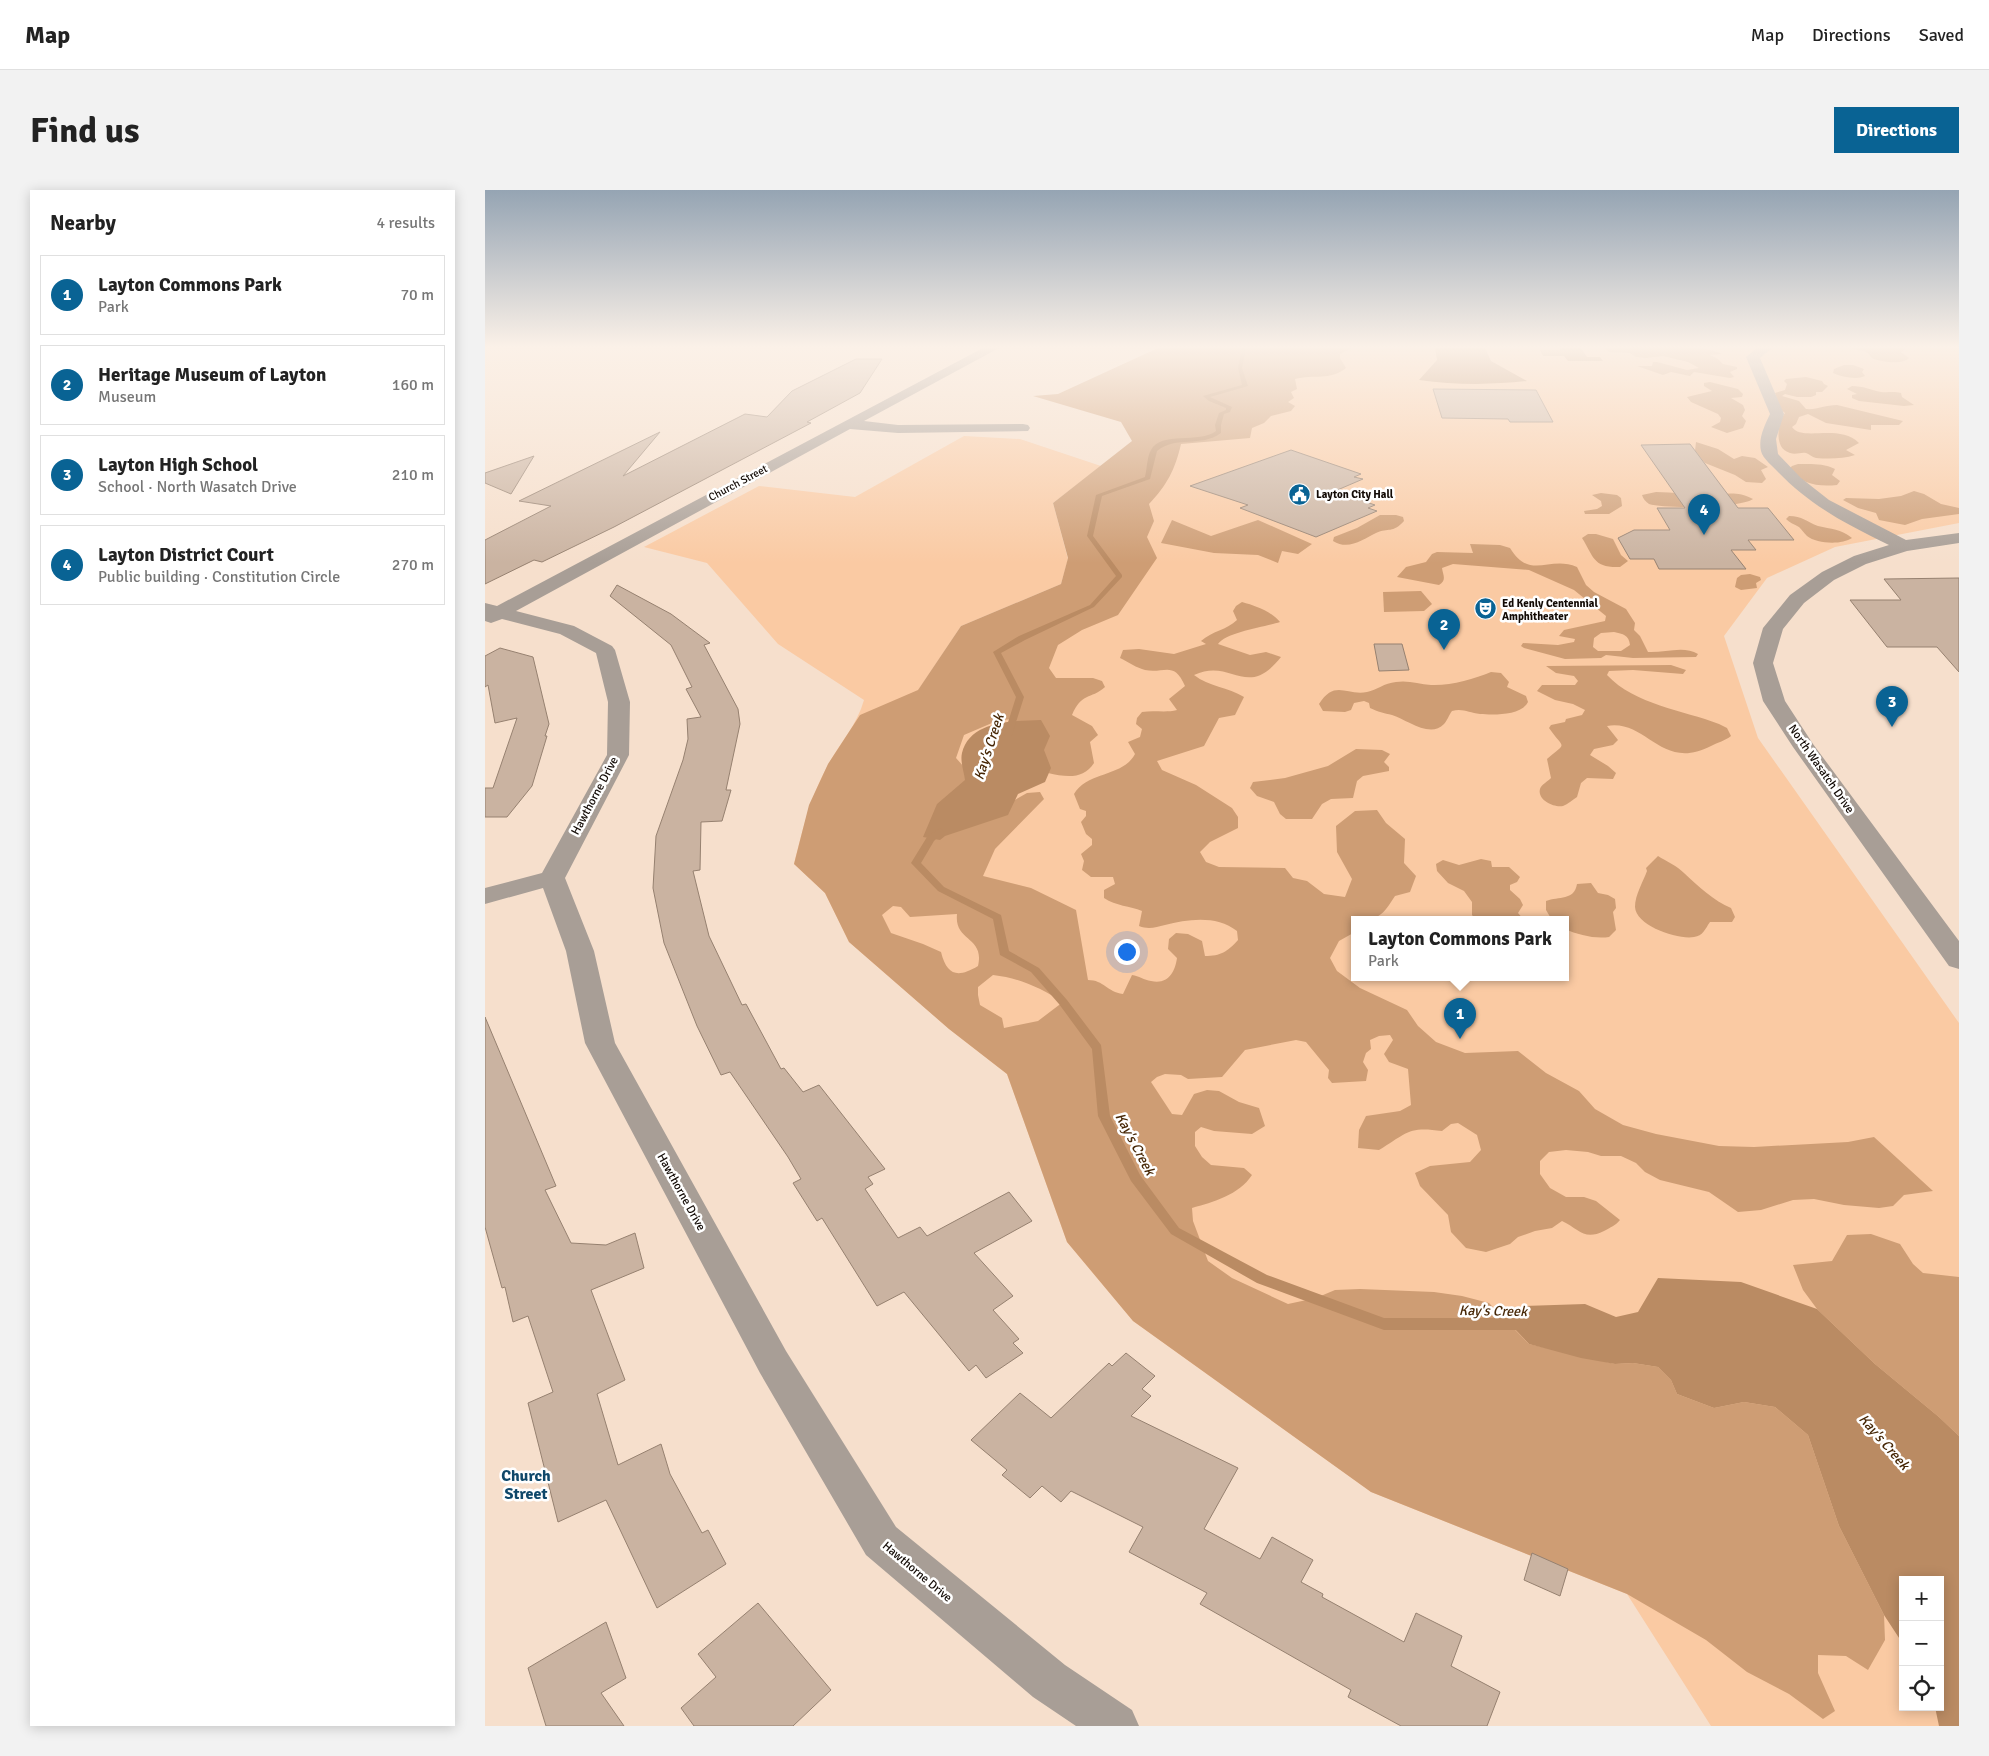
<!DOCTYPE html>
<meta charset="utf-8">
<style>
:root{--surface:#fff;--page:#f2f2f2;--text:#222;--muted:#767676;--line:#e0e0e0;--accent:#096394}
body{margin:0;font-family:Signika,sans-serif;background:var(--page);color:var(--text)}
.controls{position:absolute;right:15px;bottom:15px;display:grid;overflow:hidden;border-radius:0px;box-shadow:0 2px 12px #0003}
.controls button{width:45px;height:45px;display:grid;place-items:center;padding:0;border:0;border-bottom:1px solid var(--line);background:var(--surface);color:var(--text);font:25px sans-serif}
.you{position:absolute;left:641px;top:761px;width:18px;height:18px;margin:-12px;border:4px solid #fff;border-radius:50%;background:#1a73e8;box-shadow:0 0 0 8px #1a73e833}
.badge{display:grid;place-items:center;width:32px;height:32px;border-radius:50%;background:var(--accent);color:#fff;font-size:16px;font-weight:700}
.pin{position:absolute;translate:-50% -41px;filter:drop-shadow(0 1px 2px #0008)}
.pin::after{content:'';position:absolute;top:26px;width:18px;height:15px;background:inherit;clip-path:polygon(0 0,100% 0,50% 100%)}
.popup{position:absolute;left:866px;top:726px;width:218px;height:65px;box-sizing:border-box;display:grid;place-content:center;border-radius:0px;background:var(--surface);filter:drop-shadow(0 1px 4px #0005);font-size:16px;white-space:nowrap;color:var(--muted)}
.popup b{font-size:19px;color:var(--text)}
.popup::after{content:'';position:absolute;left:50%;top:100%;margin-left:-10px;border:10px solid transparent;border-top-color:var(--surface)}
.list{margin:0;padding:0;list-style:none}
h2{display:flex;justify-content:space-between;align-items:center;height:65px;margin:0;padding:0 20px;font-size:21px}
h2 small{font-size:16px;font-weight:400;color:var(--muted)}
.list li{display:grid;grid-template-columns:32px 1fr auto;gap:15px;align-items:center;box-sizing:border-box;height:80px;margin:0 10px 10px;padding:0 10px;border:1px solid var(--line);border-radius:0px}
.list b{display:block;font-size:19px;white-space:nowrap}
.list p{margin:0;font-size:16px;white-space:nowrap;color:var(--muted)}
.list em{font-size:16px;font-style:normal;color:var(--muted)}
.icon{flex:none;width:28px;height:28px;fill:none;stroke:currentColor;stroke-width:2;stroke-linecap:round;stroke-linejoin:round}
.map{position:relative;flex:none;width:1474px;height:1536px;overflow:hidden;border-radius:0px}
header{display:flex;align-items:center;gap:30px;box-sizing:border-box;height:70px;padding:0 25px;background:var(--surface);border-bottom:1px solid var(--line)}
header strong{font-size:24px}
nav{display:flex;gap:28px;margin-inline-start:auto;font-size:18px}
.intro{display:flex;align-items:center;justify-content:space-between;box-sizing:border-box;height:120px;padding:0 30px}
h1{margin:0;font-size:35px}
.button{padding:12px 22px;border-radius:0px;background:var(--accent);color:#fff;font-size:18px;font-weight:700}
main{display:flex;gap:30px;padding:0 30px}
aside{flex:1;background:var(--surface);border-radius:0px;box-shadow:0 2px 12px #0003}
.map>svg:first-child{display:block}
.green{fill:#facaa3;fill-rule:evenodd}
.forest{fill:#ce9d74;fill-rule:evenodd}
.water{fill:#ba8b63}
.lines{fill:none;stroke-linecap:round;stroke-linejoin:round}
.stream{fill:#ba8b63;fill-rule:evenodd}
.building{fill:#cab3a1;stroke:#968170}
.minor{fill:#a89e96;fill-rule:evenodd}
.labels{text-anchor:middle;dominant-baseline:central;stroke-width:5;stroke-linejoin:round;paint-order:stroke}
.far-street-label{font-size:11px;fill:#120a05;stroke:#fff}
.far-poi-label{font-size:11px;font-weight:bold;fill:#120a05;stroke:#fff;text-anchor:start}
.street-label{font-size:12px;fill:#120a05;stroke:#fff}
.water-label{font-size:14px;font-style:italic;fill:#472706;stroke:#fff}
.near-neighbourhood-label{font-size:16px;font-weight:bold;fill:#10486a;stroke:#fff}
</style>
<header>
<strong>Map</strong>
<nav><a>Map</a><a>Directions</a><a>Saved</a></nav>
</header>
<div class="intro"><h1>Find us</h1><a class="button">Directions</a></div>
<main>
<aside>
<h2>Nearby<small>4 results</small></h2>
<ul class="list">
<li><span class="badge">1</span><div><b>Layton Commons Park</b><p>Park</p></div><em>70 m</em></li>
<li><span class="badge">2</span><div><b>Heritage Museum of Layton</b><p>Museum</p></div><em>160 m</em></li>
<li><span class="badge">3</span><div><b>Layton High School</b><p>School · North Wasatch Drive</p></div><em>210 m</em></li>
<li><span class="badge">4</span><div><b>Layton District Court</b><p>Public building · Constitution Circle</p></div><em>270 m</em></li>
</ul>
</aside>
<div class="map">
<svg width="1474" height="1536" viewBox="0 0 1474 1536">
<rect width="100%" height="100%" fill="#f6dfcc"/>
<!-- green -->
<path class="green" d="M748,158H1474V333L1350,357L1282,388L1239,446L1273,548L1474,833V1536H1226L1142,1404L886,1302L648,1131L582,1052L522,884L464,839L364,752L340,703L309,674C318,638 325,608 343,575C355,553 372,535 379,510L293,454L222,373L159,357L274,296L370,307L479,246L535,249L616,276L568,313L583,369L576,394L476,436L434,499L535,458ZM870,730H1080V788H870ZM1418,1390H1455V1517H1418Z"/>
<!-- forest -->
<g class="forest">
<path d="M673,158H867L855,164V168L861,178C845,191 828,184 810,189L812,199L806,202L809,208L803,212L810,216L806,221L786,226L779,233L767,238L765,248L696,254C690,280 682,295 664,314L669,331L662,347L672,368L633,425L597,440L573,455L564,478L571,488H608L617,491L620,497C605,510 597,502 587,525L607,536L613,545L605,552L609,573C598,590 581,587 563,583L532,543L531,529L514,530L479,545L471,568L479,577L528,611L542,603L555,602L559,609L510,659L498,686L546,698L591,720L603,790C619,790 622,802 638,804L647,785C654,786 659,790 666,791C683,795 690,782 692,768L683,759L684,749L691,743L703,744L717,751L720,766C736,766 742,762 753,750L752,741C732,725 703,729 680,735C671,737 664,740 654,736L657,721C645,716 631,716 619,708V700L630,694L628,687H606L597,680L599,671L596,664L607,655V649L601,644L596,632L601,626V621L595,619L589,604C603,581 638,587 650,564L643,552L655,547L657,539L651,534L652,528L657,522C669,520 681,523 692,520L684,509L700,496C689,470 679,484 660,480C652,478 643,472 635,468L638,460L654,459L689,464L721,454L716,451C727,441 742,440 752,430L748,421L751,416L757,412C771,416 786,421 795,432C780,437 741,442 733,454L765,465L781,462L796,467C761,511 747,467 709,485C724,497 743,497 759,507L750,525L734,528L719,556L672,571L677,580L711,595L747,618L753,627V638L725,652L715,662L721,672L734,677L800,678L808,688L822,691L839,704L860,707L867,689L852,662L851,636L870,621L892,620L901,633L920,649L919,673L931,686L925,702L910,706C897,726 894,730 870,730V742L854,751L845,768L852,781L875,798L922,820L933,836L951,852L980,863L1033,861L1061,883L1094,901L1110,919L1138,935L1171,944L1234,956L1269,957L1363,952L1389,947L1448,1001L1419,1005L1408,1016L1394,1018L1359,1015L1329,1009L1308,1010L1276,1020L1253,1022L1224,1002L1175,990L1160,982L1151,973L1136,966H1116L1103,962L1081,960L1064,962L1055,971V984L1065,998L1081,1007H1099L1111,1011L1135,1030C1130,1036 1126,1037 1119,1041C1099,1051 1094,1039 1077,1031L1067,1038L1050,1041L1033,1047L1025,1054L1001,1062L981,1058L966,1042L963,1025L935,996L930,983L945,976L985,972L996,960L992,945L973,933L966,934L957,941C923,936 922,943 894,960L873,958L874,940L881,926L915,921L926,915L923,879L904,872L899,864L908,850L905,845L894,846L885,850L886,859L881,863L878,872L883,880L881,891L847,893L843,888L844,880L821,852L811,850L760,860L737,887L703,889L696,885L680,884L672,887L666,892L687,924L697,925L709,904L722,900L734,901L754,912L774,918L780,936L767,944L729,941L716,937L710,942V956L717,967L726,975L759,978L767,985C754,1005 728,1012 707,1018L708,1031L723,1071L747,1088L803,1114L831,1108L850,1100L875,1099L949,1102L977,1106L1004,1113L1044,1154L1130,1174L1148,1173L1173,1177L1186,1190L1192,1204L1229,1218L1259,1212L1290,1217L1323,1245L1354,1336L1399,1425L1400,1450L1383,1480L1361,1466L1333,1465V1483L1350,1521L1338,1529L1304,1504L1262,1482L1221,1450L1142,1404L886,1302L648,1131L582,1052L522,884L464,839L364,752L340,703L309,674L324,615L343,574L375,525L433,500L476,436L576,394L583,368L568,313L647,251L636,232L548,206L573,204ZM408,716L416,717L425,727L472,724C469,752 500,746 493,776C473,788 462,786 456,762L438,754L406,743L397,725ZM508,785C535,788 555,798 578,812L553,831L519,838L517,828L495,815L493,805V797Z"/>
<path d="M1119,158C1146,158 1216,153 1237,164L1225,165L1233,169L1238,174L1252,177V179L1245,182L1249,187L1245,188L1209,182L1205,186L1186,182L1178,185L1152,176H1167L1168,172H1172L1202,180L1214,178L1203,172L1178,166L1161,168L1151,167L1145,163L1124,162Z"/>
<path d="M1365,158H1417L1421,159L1416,162L1424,168C1418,175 1398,172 1389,169C1385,168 1385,164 1381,162C1376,160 1370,160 1365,158Z"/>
<path d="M1359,175H1368L1379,179L1377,182L1380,186C1372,190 1357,187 1348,183L1349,179Z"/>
<path d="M1321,187L1337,191L1339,194L1343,196L1337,202H1331V205L1326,207H1312L1300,204L1297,206L1314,211L1321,219C1332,220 1340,215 1352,215L1418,231L1414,235H1386V240L1341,233L1323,224L1314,227L1311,234L1307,237C1317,252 1354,233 1374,253L1361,260L1370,265C1358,269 1343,269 1331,268C1327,267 1324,264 1321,263C1316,262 1311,265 1305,263C1289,259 1292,234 1300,223L1295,219L1290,203L1300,200L1302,194L1299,191L1301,189Z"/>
<path d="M1225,192L1253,199L1258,204L1257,207L1246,208L1258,215L1260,220L1257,226L1261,231L1258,238L1242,243L1226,237L1235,232L1236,228L1233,224L1206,212L1202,207L1227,201L1219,196V193Z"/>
<path d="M1367,196C1378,196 1386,200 1396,202C1403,203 1408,201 1416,203L1417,207L1429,215L1419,216L1374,211L1367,208V205L1372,204L1362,199Z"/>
<path d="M1211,252L1233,259L1249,269L1257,266L1270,268L1283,277L1276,280L1281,289L1277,293L1261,292L1250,285L1220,273L1210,261Z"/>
<path d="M1313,274C1326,274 1338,273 1350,279L1347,285L1355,291L1352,295C1332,297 1317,294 1304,279L1307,276Z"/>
<path d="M1429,301L1439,304L1456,314L1474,318V324L1437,329L1420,335L1394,330L1391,323L1373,318L1358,310L1361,308L1394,309L1416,306Z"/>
<path d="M1171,302C1188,302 1205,305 1222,305C1240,305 1250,300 1268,309C1256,318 1179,319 1164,314C1161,312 1158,309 1157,305Z"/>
<path d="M1116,303L1132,305L1136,308L1137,316L1124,324H1100L1099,321L1112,319L1117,316L1116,311L1107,305Z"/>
<path d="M895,325H911L918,327L919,331C907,344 904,337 891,343C878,349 864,361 848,351L849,347L872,338Z"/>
<path d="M1304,326C1317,326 1322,332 1333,336C1346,339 1356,339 1367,348C1357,355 1332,354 1322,346C1319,343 1317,340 1314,337C1309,334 1305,333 1301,329Z"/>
<path d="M687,330L726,346L773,330L827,354L813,364L797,361L793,373L773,365L729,363L676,353Z"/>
<path d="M1103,344H1111L1128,349L1136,365L1143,371L1135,377C1108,378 1109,367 1097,348Z"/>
<path d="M985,354L1015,355L1025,358C1045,391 1064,365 1092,377L1101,395L1109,402L1141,419L1150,433L1149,440L1155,446L1163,462C1179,463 1199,455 1213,464L1211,467L1148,468L1121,465L1116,468L1080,469L1039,458L1036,456L1038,453L1073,455L1089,452L1090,449L1074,446L1079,440L1120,431L1121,426L1089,400L1044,380L968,374L957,378C958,385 962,390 954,395L912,387L921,377L941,372L947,364L952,362L988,363ZM1129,442C1138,444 1144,445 1145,455L1136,461H1113L1108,457L1109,448L1116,443Z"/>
<path d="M1265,384L1275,387L1276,390L1271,393L1272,398L1256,400L1250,397L1252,388L1256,385Z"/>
<path d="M936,401L947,414L939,421L899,422L898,402Z"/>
<path d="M1186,475L1201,480L1198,484L1148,480L1124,481L1122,485C1150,515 1198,520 1234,534L1242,538L1246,546C1240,551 1233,552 1226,556C1176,582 1162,529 1122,536L1133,550L1128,555L1109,559L1105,565L1123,576L1131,583L1128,589L1102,588L1096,593L1092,607C1087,610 1083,614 1078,616C1069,618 1052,610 1055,599C1056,595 1063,591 1066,588L1062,569C1083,551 1079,560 1064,538L1066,535L1080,532L1081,529L1097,525L1100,520L1088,514L1070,510L1052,501L1057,495H1090L1093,491L1089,486L1071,483L1061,476Z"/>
<path d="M1006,482L1016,483L1024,492L1022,497L1041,506L1043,512C1036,526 1008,525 995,524C984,523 978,518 967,521C964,525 962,531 959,534C945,549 921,529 907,525C899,523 893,522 885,518L884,513L879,511L869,513L866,520L860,522L838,521L834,514C850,489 861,506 882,502C892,500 899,493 911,492C923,490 934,494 946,495C965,496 989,489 1006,482Z"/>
<path d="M871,559L897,560L905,564L899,572L904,577V581L878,586L872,591L868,608L846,609L837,614L827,629H801L795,624L789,612L772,606L765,598L768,592L800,588L843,576Z"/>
<path d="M1173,666C1181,671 1192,676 1199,683C1213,696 1229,711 1246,718L1250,727L1247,732H1225C1220,739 1218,746 1209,747C1193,750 1151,736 1150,717C1150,705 1158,692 1162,681L1161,678Z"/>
<path d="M996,669L1006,671L1007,677H1024L1035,687L1032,692L1025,695V700L1035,709L1038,715L1033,723L1039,730H991L987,725V712L979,701L963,693L952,681L951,674L958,670L974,675Z"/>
<path d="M1106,693L1113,703L1123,705L1130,709L1131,718L1128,722L1131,740L1124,747C1110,749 1093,745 1080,739V730H1067L1061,720V711C1074,706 1089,711 1092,694Z"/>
<path d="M1386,1044L1415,1054L1428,1074L1438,1083L1474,1087V1246L1454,1227L1390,1174L1332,1119L1318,1100L1308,1075L1347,1071L1362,1045Z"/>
</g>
<!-- water -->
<g class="water">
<path d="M950,158H1000L1006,171L1042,191C1006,195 970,195 934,190L952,170Z"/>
<path d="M1075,158H1096L1102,167H1115L1118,171H1083L1079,166H1058L1055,160H1075Z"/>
<path d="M556,530L565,546L559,560L566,578L560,592L533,604L523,625L460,646L455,650L438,647L452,614L480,590C479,582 475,571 477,563C485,530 529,531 556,530Z"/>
<path d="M1173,1088L1256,1092L1332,1119L1390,1174L1454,1227L1474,1246V1536H1454L1450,1517H1455V1390H1418V1454L1399,1425L1354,1336L1323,1245L1290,1217L1259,1212L1229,1218L1192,1204L1186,1190L1173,1177L1148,1173L1130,1174L1096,1168L1044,1154L1025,1134L1039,1116L1100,1114L1131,1127L1153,1122Z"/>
</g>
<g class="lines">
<!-- stream -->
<g class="stream">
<path d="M757,158H761L757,178L763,196L725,207L747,217L745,222L739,224L736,235V243C715,258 692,245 672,261L665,289L617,306L608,346L637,385V387L609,417L540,450L516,463L539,507L527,545L526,547H520L519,545L531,507L508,462L534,446L605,415L631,386L602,346L611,305L660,287C662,279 662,267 666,260C676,241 714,254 731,241L730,235L734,223L741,220V218L724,211L718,206L757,195L753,178Z"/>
<path d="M455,638L459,641L449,651L436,673L459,697L516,725L524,761L554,778L582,810L616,855L625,926L655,985L694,1038L782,1085L899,1128H1037L1042,1130L1044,1134L1042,1138L1037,1140H899L772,1093L686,1044L646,991L613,926L607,859L574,814L546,782L515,765L508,729L453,701L426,673L442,647Z"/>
</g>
</g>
<!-- building -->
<g class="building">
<path d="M371,169H397L375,203L322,232L326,233L129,337L57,372L49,370L0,394V350L66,316L34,311L175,242L138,286L260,224L282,227L307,201Z"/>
<path d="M948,199L1051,200L1068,232H1025L1023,229L957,228Z"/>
<path d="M1205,254L1253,318H1283L1309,350H1263L1271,360H1246L1261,379H1174L1169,369H1145L1133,348L1149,340H1185L1172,318H1200L1156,255Z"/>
<path d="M806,260L876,284L869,287L878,289L850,301L890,315L883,318L892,321L831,347L755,318L763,315L705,296Z"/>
<path d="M49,266L26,304L0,293V283Z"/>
<path d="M1474,388V482L1452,457H1402L1365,410H1416L1399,389Z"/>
<path d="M132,395L186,424L225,453L219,455L253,519L255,534L241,600H246L237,631L216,632L215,680L208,681L224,746L257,815L261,814L296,879L299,878L318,902L334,895L400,979L383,987L388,994L380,999L413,1048L435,1037L442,1046L524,1002L547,1031L489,1063L528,1106L508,1120L534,1149L528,1153L538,1163L501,1188L491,1175L484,1181L419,1102L392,1116L337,1028L332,1031L308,993L316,989L303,967L245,882L236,885L212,836L179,753L168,698L171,646L198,570L203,549L202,529L216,527L201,499L207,497L186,455L125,406Z"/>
<path d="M889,454H917L924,480L894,481Z"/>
<path d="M15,458L48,467L64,534L60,546H62L47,596L22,627H0V598H8L32,528L10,533L3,495L0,497V466Z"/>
<path d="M0,827L71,996L60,1000L86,1053L121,1055L150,1043L159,1078L106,1100L140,1190L112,1204L133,1275L176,1254L185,1284L217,1343L223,1340L241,1374L172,1418L121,1310L73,1332L43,1213L68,1202L43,1126L28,1132L20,1097L17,1098L0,1037Z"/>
<path d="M641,1163L670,1186L657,1199L666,1206L646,1226L753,1278L719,1339L775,1369L787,1347L828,1370L816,1392L838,1404L837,1407L919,1452L931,1423L977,1446L966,1476L1015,1502L1002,1536H916L863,1507L866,1500L715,1414L722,1403L644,1362L658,1337L586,1301L576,1312L557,1296L545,1308L517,1285L522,1280L486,1250L535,1203L566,1228L624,1173L627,1176Z"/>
<path d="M1047,1363L1083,1379L1075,1406L1039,1390Z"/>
<path d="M273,1413L346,1500L308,1536H209L196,1518L231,1487L213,1464Z"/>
<path d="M121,1432L141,1488L116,1503L139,1536H61L43,1478Z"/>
</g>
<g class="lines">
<!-- minor -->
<g class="minor">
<path d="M498,158H514L379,231L413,235L538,234L543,235L545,238L543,241L413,243L365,239L31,421L89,436L127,456L130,460L145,512L144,565L80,688L109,761L130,853L301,1161L411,1337L580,1475L647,1520L654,1536H591L548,1507L381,1365L275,1183L100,853L81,761L58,698L0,714V698L57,683L122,565L123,512L111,463L75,444L17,429L6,433L0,431V413L12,416Z"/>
<path d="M1272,158H1287L1275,168L1299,224L1291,249L1293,264L1316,288L1344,310L1421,350L1474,343V353L1422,361L1381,374L1349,390L1319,413L1298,439L1288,473L1300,511L1328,554L1474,751V779L1464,776L1308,557L1278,511L1268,473L1278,438L1305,405L1337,382L1369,366L1404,355C1361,334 1326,316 1293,282C1287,275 1278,269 1276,261C1273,248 1280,235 1285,224L1261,167Z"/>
</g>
</g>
<!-- sky -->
<linearGradient id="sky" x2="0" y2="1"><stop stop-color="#95a4b3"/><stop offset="0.42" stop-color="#fbf1e8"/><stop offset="1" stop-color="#fbf1e8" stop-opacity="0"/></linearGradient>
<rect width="1474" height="373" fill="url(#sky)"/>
<!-- icons -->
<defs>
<symbol id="civic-disc" viewBox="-11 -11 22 22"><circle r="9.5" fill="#096394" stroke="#fff"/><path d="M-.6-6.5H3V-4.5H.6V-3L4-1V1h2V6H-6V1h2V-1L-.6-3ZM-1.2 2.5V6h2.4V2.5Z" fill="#fff"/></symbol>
<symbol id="theatre-disc" viewBox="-11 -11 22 22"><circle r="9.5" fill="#096394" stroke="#fff"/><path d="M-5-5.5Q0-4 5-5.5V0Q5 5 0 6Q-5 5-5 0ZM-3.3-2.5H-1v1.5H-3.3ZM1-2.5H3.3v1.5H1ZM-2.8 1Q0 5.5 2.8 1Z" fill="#fff"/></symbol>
</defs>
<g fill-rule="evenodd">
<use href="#civic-disc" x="802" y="292" width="25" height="25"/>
<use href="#theatre-disc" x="988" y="406" width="25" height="25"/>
</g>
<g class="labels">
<!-- far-street labels -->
<g class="far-street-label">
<text transform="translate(253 293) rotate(-28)">Church Street</text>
</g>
<!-- far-poi labels -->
<g class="far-poi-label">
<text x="831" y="304">Layton City Hall</text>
<text x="1017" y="413">Ed Kenly Centennial<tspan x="1017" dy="13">Amphitheater</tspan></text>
</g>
<!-- street labels -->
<g class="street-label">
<text transform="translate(1336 579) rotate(55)">North Wasatch Drive</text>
<text transform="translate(110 606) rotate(-62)">Hawthorne Drive</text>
<text transform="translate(196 1002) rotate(61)">Hawthorne Drive</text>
<text transform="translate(432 1382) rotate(40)">Hawthorne Drive</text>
</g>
<!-- water labels -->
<g class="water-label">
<text transform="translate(504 557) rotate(-72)">Kay's Creek</text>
<text transform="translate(650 954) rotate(62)">Kay's Creek</text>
<text transform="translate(1008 1121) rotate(1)">Kay's Creek</text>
<text transform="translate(1399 1252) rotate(49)">Kay's Creek</text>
</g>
<!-- near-neighbourhood labels -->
<g class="near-neighbourhood-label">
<text x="41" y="1286">Church<tspan x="41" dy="18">Street</tspan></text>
</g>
</g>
</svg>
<div class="controls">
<button>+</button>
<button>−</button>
<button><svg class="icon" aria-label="locate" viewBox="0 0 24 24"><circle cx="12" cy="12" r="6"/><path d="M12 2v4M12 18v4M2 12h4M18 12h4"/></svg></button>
</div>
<div class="you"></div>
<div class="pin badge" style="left:975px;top:849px">1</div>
<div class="popup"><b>Layton Commons Park</b>Park</div>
<div class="pin badge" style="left:959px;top:460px">2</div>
<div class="pin badge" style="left:1407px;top:537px">3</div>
<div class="pin badge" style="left:1219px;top:345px">4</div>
</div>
</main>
